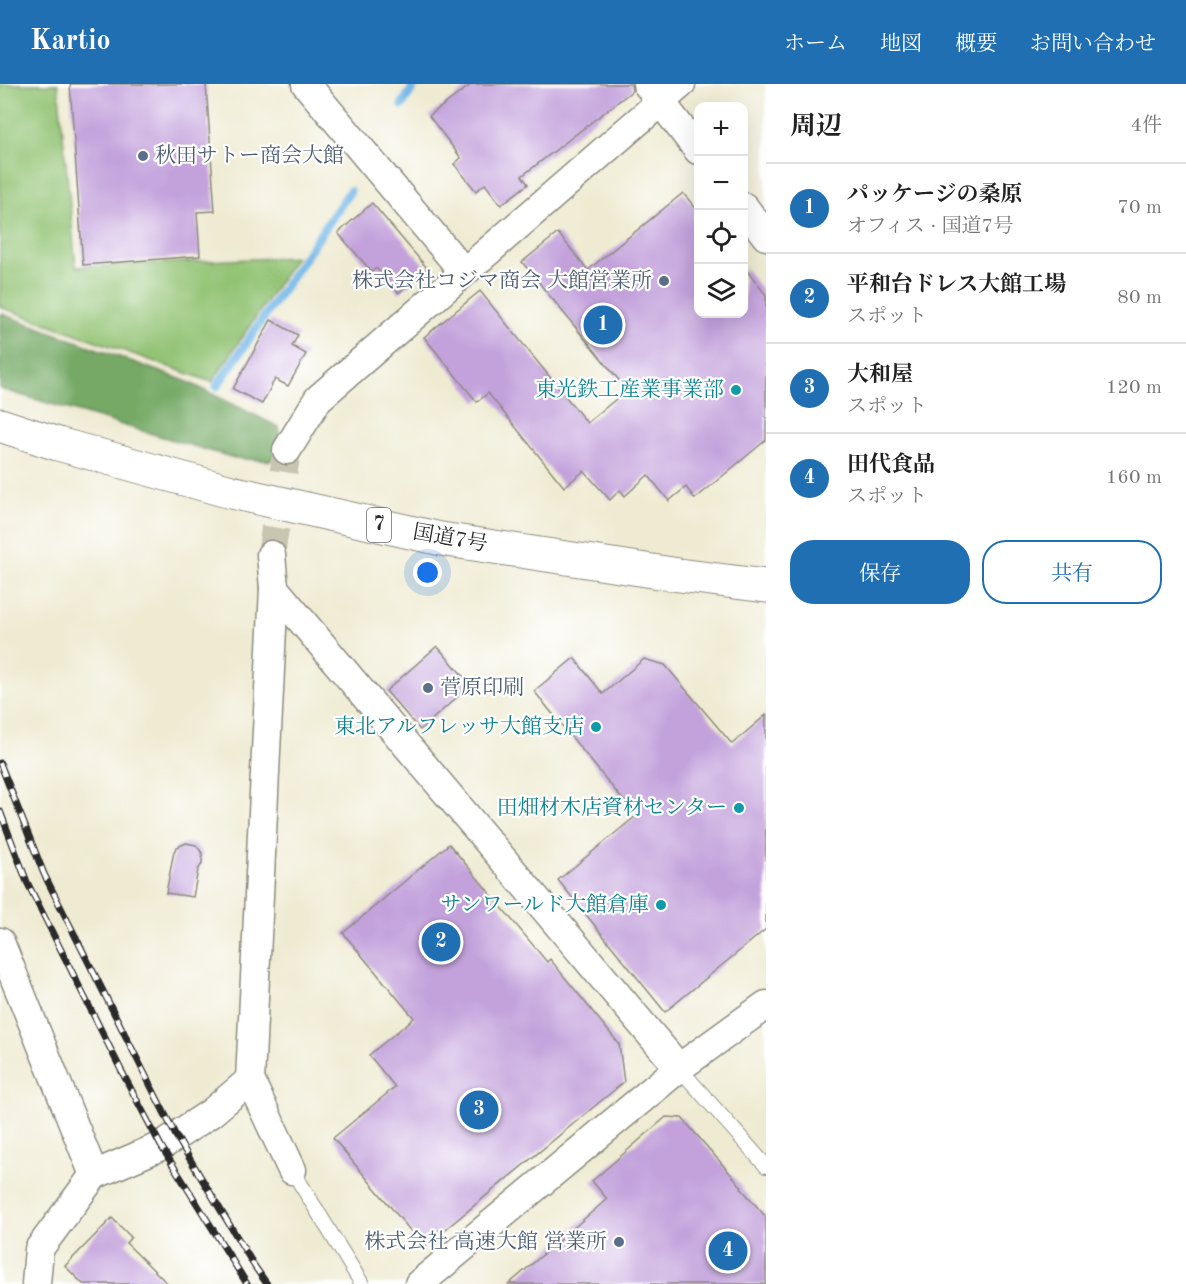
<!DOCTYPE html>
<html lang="ja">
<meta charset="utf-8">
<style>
:root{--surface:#fff;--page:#f2f2f2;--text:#222;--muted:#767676;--line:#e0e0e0;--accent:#1f6fb2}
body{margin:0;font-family:"Old Standard TT","Noto Serif JP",serif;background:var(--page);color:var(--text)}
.controls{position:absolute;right:18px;top:18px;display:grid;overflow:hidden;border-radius:12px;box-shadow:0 6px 24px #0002}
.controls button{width:54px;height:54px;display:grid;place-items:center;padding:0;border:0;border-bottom:2px solid var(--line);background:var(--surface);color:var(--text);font:30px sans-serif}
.you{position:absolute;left:428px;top:489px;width:21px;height:21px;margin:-15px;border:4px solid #fff;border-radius:50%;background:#1a73e8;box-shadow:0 0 0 9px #1a73e833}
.badge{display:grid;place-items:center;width:39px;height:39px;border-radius:50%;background:var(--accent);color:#fff;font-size:20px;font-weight:700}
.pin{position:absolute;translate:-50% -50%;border:3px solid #fff;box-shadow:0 2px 6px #0006}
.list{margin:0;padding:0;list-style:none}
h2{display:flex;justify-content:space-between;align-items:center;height:78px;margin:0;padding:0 24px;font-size:26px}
h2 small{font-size:20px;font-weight:400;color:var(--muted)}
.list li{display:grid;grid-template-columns:39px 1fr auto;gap:18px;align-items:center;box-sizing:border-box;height:90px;padding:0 24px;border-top:2px solid var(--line)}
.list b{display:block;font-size:22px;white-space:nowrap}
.list p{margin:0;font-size:20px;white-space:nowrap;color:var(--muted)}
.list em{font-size:20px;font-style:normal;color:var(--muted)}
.actions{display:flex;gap:12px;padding:18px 24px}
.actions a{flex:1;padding:14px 0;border:2px solid var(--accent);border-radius:24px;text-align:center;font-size:21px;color:var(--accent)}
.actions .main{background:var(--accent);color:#fff}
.icon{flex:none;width:33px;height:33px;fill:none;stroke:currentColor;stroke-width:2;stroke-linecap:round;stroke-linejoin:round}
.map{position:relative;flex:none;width:766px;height:1200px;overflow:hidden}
header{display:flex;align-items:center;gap:36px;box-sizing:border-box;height:84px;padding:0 30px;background:var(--accent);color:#fff}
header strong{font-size:28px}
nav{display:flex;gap:33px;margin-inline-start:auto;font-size:21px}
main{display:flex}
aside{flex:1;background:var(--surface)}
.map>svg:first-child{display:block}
.green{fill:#92c373;stroke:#5e774f;stroke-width:1.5}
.forest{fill:#75a965;stroke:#506a48;stroke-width:1.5}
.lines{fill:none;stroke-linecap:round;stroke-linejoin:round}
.stream{stroke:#72b7e8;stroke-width:9}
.building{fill:#c3a2dc}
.street-tunnel{stroke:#c8c5b1;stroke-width:28;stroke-dasharray:28 14;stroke-linecap:butt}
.lane-casing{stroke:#8d8b7f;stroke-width:16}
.street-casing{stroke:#8d8b7f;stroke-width:31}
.highway-casing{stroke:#8d8b7f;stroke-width:35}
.lane{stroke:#fff;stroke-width:14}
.street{stroke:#fff;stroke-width:28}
.highway{stroke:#fff;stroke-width:33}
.rail-casing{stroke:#2b2b2b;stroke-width:7}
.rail{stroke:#fff;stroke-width:4.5;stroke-dasharray:14;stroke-linecap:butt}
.service-dot{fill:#5c6f8a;stroke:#fff;stroke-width:2}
.culture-dot{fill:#0f9aa8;stroke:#fff;stroke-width:2}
.labels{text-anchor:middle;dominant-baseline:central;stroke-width:4.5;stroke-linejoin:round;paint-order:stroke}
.shield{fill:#fff;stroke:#6b6b6b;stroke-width:1.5}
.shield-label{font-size:20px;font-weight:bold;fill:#2b2b2b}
.service-label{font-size:21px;fill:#4e5e75;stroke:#fff;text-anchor:start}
.culture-label{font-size:21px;fill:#0d838f;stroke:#fff;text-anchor:end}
.street-label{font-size:21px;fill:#2b2b2b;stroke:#fff}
</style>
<header>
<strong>Kartio</strong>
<nav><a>ホーム</a><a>地図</a><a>概要</a><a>お問い合わせ</a></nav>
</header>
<main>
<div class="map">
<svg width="766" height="1200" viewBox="0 0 766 1200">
<rect width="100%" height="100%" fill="#fff"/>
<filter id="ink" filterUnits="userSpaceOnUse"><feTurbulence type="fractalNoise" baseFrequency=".0167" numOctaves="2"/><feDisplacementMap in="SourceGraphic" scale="12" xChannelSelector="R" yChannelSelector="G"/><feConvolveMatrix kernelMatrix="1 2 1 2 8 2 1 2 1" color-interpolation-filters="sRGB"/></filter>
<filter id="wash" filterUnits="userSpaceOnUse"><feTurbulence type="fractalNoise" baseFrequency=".008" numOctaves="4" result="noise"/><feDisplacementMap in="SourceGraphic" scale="24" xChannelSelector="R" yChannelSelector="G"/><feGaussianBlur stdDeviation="1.35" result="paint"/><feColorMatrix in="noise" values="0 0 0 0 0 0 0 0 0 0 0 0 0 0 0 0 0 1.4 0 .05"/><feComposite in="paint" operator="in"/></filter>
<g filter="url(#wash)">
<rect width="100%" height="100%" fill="#efebd3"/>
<!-- green -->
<path class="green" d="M0,0H58L76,183L296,173L212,298L0,223Z"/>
<!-- forest -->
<path class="forest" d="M0,230H2L188,298L279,343L281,357L271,377L234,374L0,305Z"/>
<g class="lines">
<!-- stream -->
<g class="stream">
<path d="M402,21L415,0"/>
<path d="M217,302L350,107"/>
</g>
</g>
<g id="blocks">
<!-- building -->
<g class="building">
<path d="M70,0H206L215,127L197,128L200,172L83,181Z"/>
<path d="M472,0H631L632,7L522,92L528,100L501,121L485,100L476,107L454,80L461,74L429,32Z"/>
<path d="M683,109L699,128V230H744V183L766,211V356L695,415L686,403L669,417L648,391L625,412L620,406L610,416L584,387L564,403L488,309L477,318L424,253L480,207L587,339L627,306L522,178L558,149L588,186Z"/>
<path d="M372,119L427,184L399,209L376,184L372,188L338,149Z"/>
<path d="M271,236L298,251L292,262L306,270L288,302L275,295L262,320L233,305Z"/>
<path d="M437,562L471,601L420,646L386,607Z"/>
<path d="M574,574L603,610L644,575L665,581L732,660L766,631V845L665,928L558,796L636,732L534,607Z"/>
<path d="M186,759L196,761L202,769V780L198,786L193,813L166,809L174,767L177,763Z"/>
<path d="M449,760L547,878L550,875L619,960L624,998L424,1163L333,1054L395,1003L369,971L414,934L343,849Z"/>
<path d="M666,1033L682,1034L742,1103L741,1104L766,1133V1200H509L607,1115L592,1097Z"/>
<path d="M112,1134L131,1153L126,1159L168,1200H83L65,1182Z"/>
</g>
</g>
</g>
<g filter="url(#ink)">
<use href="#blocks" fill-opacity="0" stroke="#8d8b7f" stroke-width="1.5"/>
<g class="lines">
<!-- street-tunnel -->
<path class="street-tunnel" d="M271,471L287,366"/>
<defs>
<g id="lane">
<path d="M679,984L766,1082"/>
<path d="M292,1086L362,1200"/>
</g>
<g id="street">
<path d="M306,0L464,188"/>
<path d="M647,0L698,66"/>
<path d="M744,123L766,152"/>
<path d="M287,366L318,315L681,0"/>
<path d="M271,471L274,504L250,996L292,1086"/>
<path d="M274,504L679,984"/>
<path d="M0,858L94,1091"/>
<path d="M36,1200L39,1165L94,1091L161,1062L211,1029L250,996"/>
<path d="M419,1200L679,984L766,921"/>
</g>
<path id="highway" d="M0,341L58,360L231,408L441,455L679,491L766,502"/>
</defs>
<!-- lane casing -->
<use href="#lane" class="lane-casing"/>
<!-- street casing -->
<use href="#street" class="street-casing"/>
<!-- highway casing -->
<use href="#highway" class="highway-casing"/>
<!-- lane -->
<use href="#lane" class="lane"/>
<!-- street -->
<use href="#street" class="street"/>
<!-- highway -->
<use href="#highway" class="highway"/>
<defs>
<g id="rail">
<path d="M0,679L44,790L176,1052L255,1183L267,1200"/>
<path d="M0,727L27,798L121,986L161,1062L247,1200"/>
</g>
</defs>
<!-- rail casing -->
<use href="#rail" class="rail-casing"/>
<!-- rail -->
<use href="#rail" class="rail"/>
</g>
</g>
<!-- markers -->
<g class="service-dot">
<circle cx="143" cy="72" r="6"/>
<circle cx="664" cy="197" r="6"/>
<circle cx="428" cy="604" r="6"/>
<circle cx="619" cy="1158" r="6"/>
</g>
<g class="culture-dot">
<circle cx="736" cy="306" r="6"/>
<circle cx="596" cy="643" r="6"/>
<circle cx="739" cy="724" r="6"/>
<circle cx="661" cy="821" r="6"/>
</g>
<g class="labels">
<!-- shield labels -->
<rect class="shield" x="367" y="424" width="24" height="34" rx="4.5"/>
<g class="shield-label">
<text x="379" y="441">7</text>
</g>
<!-- service labels -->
<g class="service-label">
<text x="155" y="72">秋田サトー商会大館</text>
<text x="652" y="197" text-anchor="end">株式会社コジマ商会 大館営業所</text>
<text x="440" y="604">菅原印刷</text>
<text x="607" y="1158" text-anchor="end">株式会社 高速大館 営業所</text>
</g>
<!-- culture labels -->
<g class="culture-label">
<text x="724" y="306">東光鉄工産業事業部</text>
<text x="584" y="643">東北アルフレッサ大館支店</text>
<text x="727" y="724">田畑材木店資材センター</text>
<text x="649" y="821">サンワールド大館倉庫</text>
</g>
<!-- street labels -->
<g class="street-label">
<text transform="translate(450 455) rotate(10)">国道7号</text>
</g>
</g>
</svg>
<div class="controls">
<button>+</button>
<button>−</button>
<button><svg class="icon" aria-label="locate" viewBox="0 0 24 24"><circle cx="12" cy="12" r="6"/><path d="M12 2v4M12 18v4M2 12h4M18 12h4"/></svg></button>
<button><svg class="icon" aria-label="layers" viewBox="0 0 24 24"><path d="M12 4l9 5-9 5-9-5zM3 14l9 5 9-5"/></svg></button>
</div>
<div class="you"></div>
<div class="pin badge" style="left:603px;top:241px">1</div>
<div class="pin badge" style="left:441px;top:858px">2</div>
<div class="pin badge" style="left:479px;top:1026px">3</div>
<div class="pin badge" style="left:728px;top:1167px">4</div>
</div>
<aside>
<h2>周辺<small>4件</small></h2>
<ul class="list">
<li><span class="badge">1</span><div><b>パッケージの桑原</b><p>オフィス · 国道7号</p></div><em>70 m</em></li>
<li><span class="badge">2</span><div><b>平和台ドレス大館工場</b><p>スポット</p></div><em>80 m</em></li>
<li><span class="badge">3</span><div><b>大和屋</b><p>スポット</p></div><em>120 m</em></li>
<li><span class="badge">4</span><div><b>田代食品</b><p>スポット</p></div><em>160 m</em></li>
</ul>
<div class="actions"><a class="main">保存</a><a>共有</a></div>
</aside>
</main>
